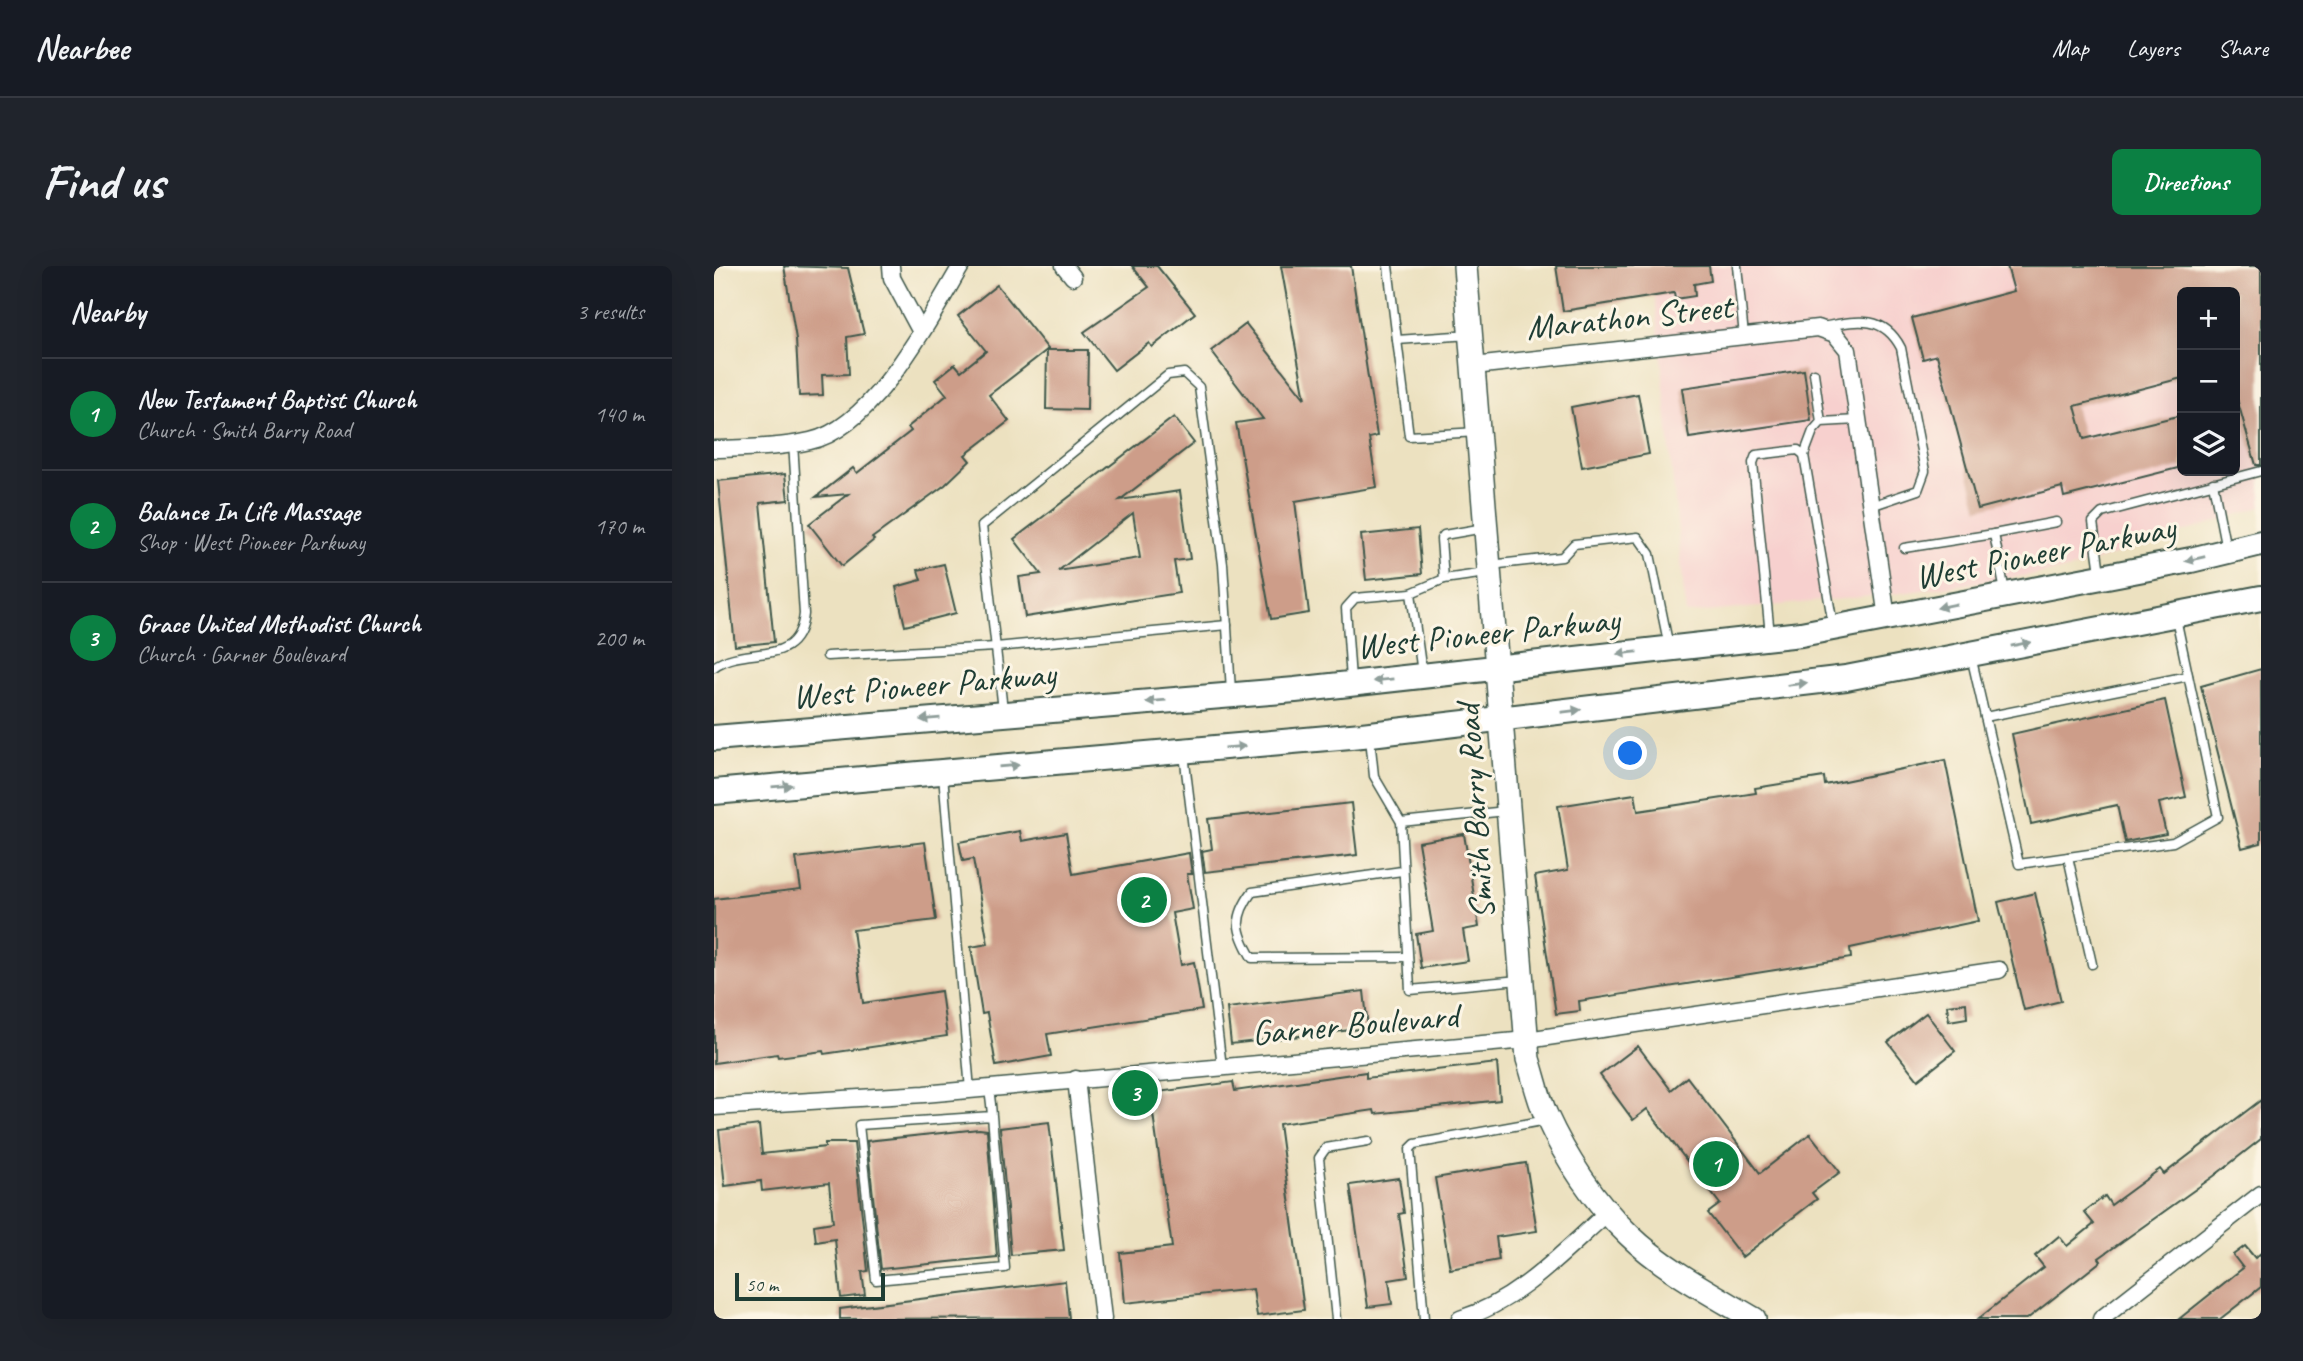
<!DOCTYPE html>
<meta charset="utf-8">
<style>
:root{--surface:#171b24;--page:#20242c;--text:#f1f3f6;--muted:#9ea1a6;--line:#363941;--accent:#0b8043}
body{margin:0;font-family:Caveat,sans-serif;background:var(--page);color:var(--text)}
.controls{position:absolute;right:21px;top:21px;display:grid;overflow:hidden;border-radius:10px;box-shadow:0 7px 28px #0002}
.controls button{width:63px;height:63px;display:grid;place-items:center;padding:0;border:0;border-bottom:2px solid var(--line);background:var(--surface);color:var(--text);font:35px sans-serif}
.scale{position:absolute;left:21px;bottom:18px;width:150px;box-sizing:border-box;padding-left:7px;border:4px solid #1f3d34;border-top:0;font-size:19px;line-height:24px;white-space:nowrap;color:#1f3d34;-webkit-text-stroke:5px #fcf5e5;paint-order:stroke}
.you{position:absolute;left:917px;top:488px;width:24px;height:24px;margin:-18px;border:5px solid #fff;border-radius:50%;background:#1a73e8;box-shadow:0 0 0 10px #1a73e833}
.badge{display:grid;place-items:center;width:46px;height:46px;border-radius:50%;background:var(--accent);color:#fff;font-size:23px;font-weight:700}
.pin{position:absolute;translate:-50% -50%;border:4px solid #fff;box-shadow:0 2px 7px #0006}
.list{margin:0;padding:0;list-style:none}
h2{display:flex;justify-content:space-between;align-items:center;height:91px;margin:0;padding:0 28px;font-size:30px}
h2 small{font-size:23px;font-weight:400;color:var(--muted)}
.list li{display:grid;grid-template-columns:46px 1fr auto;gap:21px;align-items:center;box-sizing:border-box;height:112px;padding:0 28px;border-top:2px solid var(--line)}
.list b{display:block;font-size:26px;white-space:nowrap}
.list p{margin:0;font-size:23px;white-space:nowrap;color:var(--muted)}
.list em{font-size:23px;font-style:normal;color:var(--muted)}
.icon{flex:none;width:38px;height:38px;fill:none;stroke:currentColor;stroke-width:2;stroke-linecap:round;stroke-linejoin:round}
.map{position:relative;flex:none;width:1547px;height:1053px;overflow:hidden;border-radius:10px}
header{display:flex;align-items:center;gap:42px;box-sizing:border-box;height:98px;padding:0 35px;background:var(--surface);border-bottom:2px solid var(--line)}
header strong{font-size:33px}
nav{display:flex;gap:38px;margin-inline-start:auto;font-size:24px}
.intro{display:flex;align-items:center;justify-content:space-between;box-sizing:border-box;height:168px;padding:0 42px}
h1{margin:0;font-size:49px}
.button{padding:18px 32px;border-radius:10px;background:var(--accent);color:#fff;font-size:24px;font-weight:700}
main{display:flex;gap:42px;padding:0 42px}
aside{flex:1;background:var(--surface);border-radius:10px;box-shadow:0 7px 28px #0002}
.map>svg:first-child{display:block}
.built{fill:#f7d0ce;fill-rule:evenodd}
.building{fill:#cd9d89;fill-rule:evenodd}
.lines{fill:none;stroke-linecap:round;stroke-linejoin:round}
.lane-casing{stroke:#3e5649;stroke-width:11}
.street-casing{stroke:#3e5649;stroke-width:19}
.secondary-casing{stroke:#3e5649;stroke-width:26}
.primary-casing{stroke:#3e5649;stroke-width:28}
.lane{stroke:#fff;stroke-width:8}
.street{stroke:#fff;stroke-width:16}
.secondary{stroke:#fff;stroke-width:23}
.primary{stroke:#fff;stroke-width:24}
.oneway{fill:#8f9e9a}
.labels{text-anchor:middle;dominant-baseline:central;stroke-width:6;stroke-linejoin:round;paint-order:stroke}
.street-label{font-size:35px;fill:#1f3d34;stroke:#fcf5e5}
</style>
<header>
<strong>Nearbee</strong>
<nav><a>Map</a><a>Layers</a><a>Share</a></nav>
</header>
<div class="intro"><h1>Find us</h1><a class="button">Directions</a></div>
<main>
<aside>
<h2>Nearby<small>3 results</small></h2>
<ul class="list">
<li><span class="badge">1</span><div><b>New Testament Baptist Church</b><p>Church · Smith Barry Road</p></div><em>140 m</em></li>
<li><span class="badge">2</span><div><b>Balance In Life Massage</b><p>Shop · West Pioneer Parkway</p></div><em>170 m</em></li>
<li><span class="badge">3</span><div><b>Grace United Methodist Church</b><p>Church · Garner Boulevard</p></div><em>200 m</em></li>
</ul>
</aside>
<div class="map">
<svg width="1547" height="1053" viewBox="0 0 1547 1053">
<rect width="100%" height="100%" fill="#fcf5e5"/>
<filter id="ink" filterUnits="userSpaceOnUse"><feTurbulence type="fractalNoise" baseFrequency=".0143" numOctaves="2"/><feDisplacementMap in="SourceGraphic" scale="14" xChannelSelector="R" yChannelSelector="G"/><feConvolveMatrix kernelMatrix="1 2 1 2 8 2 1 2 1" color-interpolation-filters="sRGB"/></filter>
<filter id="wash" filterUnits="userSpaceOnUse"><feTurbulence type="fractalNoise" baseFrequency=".00686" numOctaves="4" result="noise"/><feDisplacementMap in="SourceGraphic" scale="28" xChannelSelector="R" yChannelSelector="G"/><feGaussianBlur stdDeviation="1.57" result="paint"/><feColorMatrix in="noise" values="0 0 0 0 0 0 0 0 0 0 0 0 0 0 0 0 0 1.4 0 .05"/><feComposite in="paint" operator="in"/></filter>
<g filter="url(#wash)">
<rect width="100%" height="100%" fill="#ece1c0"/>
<!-- built -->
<path class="built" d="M938,0H1547V241L1354,304L1180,328L972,348ZM1468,26H1521V205H1468Z"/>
<g id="blocks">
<!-- building -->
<g class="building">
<path d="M70,0L134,2L150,68L133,71L135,108L108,109L109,129L85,130L82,73Z"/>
<path d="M418,0H443L481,47L438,81L435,77L400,104L370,66L435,21Z"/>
<path d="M567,0H637L663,170L655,172L663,221L581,235L595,347L557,353L522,157L549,153L497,85L532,58L591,133Z"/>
<path d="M842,0H995L997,15L980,18L981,30L961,33L960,27L849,45Z"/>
<path d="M1293,0H1547V199H1542L1521,126V26H1468V112L1361,140L1370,173L1468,149V201L1350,231L1348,221L1264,243L1223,89L1209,93L1198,52L1300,25Z"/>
<path d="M283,19L334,83L275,129L295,155L251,189L256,195L231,219L158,272L160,274L128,300L95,258L134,228L102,231L139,202L143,207L197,165L194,161L233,129L221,114L241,98L247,105L272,85L244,50Z"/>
<path d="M333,84H374L373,144L332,143Z"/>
<path d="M1090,104L1097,154L975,172L968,122Z"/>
<path d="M924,128L935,188L868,201L857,141Z"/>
<path d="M460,151L480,177L406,234L466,225L476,293L460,295L465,327L311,351L305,311L327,308L300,273ZM419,247L426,292L344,305Z"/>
<path d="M71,208L74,234L46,237L60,376L21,380L4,215Z"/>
<path d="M704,263L708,308L652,314L647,269Z"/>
<path d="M230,298L242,347L191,360L182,321L207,314L204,304Z"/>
<path d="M1547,403V577L1528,582L1487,420Z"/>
<path d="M1451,434L1472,531L1445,537L1452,568L1411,576L1403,539L1317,558L1298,468Z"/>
<path d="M1231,494L1264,655L1136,682L1137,692L865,735L866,745L842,748L821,610L854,604L844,540L921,528L924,545L1042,527L1041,522L1110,511L1111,519Z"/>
<path d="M637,537L643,589L491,606L488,585L498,583L494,553Z"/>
<path d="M306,565L308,575L352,567L359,608L475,587L478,608H473L479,643L458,647L467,699L480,696L488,744L333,768L337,790L282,800L273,747L268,748L257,681L274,678L259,593L249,595L245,576Z"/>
<path d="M750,568L765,661L749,664L754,695L707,702L702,668L719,665L704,576Z"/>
<path d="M211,576L222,654L139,664L149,737L227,725L233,770L110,788L109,785L64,791L63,788L0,797V633L87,623L82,592Z"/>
<path d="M1321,627L1347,735L1310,744L1284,636Z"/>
<path d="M650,725L654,762L517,778L513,742Z"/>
<path d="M1252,737L1253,752L1235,755L1233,739Z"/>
<path d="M1212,747L1241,785L1204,814L1174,776Z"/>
<path d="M924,780L957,824L973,811L1046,907L1096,868L1126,906L1098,927L1103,933L1028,991L994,947L1006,938L933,843L919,854L886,809Z"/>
<path d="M783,797L786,834L661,848L660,844L565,858L590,1044L543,1050L539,1023L411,1037L406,987L458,981L436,827L519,816L521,825L652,806V812Z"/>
<path d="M1547,834V873L1500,910L1385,992L1387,995L1313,1053H1264L1330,1001L1321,990L1345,970L1353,980L1380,958L1370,946L1391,930L1397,939L1446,903L1450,908Z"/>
<path d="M335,856L350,984L297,989L286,862Z"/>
<path d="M45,859L48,888L111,881V877H140L154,1005L148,1006L151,1029L127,1032L121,973L102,976L100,959L119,956L115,917L48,925L47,915L11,920L5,864Z"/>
<path d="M265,863L273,864L283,991L167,1003L153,875Z"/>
<path d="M812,897L823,965L782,971L785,994L736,1003L721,912Z"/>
<path d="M685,912L690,947L685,948L694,1011L675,1014L678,1038L654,1041L636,919Z"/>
<path d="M1531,980L1541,992L1547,987V1021L1506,1053H1465L1529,1002L1519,989Z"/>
<path d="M351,1015L355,1052L126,1053V1043Z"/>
</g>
</g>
</g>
<g filter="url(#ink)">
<use href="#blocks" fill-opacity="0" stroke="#3e5649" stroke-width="2"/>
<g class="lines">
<defs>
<g id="lane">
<path d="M674,0L683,74L756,69"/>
<path d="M1023,0L1030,70"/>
<path d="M1108,61C1141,55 1169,47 1187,82L1211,205L1204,224L1157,240"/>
<path d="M683,74L695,170L764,166"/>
<path d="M1100,107L1107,156"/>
<path d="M1090,189L1099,165L1107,156L1144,154"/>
<path d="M1499,217L1512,283"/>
<path d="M1280,268L1342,256"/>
<path d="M1190,282L1280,268L1291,326"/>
<path d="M776,299L848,291L860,278L924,271L936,288L955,381"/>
<path d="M1386,307L1379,256L1388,247L1547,205"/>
<path d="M730,313L772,307"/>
<path d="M697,327L708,407"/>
<path d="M1056,369L1039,197L1042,189L1084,184L1090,189L1119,359"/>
<path d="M113,390L282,381L513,359"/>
<path d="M1257,390L1305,598L1459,576L1504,551L1462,352"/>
<path d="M0,401C33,377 84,404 90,348L79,177"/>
<path d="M637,414L632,342L641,332L697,327L730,313L727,273L730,269L770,262"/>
<path d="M289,444L268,260L454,109L470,107L485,121L509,298L517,425"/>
<path d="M1271,451L1474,410"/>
<path d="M656,472L660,510L687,556L696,724L805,714"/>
<path d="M470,488L508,801"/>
<path d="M229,509L256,824"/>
<path d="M687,556L792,545"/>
<path d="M1354,591L1378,698"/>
<path d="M688,605L538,626C519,652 522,665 538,692L694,691"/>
<path d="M275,822L277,838L291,1002L162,1014L145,859L278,850"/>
<path d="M622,1053L605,892L612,882L654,875"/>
<path d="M710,1053L696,883L701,878L833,854"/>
</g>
<g id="street">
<path d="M177,0L178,12L207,66"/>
<path d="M350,0L359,11"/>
<path d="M760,100L1104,62L1121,68L1134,84L1173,352"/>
<path d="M0,183C31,182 66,182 96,175C159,162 216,52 247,0"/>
<path d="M362,813L389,1053"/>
<path d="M0,841L210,828L813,774L1285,704"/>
<path d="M746,1053C805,1035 848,987 894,946"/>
<path d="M1387,1053L1547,928"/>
</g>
<path id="secondary" d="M751,0L814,793C820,811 824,832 832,849C851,891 881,937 915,969C950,1003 998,1028 1040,1053"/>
<g id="primary">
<path d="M0,472L581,424L1087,368L1477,294L1547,277"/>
<path d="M0,526L648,469L1132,412L1547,332"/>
</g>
</defs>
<!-- lane casing -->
<use href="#lane" class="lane-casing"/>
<!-- street casing -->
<use href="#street" class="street-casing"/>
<!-- secondary casing -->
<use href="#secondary" class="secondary-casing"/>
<!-- primary casing -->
<use href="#primary" class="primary-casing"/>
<!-- lane -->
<use href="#lane" class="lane"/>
<!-- street -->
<use href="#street" class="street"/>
<!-- secondary -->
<use href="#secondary" class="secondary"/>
<!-- primary -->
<use href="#primary" class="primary"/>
</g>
<!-- one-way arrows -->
<defs><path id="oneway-solid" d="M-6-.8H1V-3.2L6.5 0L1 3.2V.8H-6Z" transform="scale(1.75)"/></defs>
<g class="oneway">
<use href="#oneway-solid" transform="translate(1481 293) rotate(167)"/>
<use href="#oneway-solid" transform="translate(1233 340) rotate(169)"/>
<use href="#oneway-solid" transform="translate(1307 378) rotate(-11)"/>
<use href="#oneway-solid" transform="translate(913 387) rotate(174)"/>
<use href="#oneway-solid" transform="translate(669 414) rotate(174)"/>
<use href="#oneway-solid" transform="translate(1083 418) rotate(-7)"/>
<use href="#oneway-solid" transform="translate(442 435) rotate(175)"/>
<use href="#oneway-solid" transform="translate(857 445) rotate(-7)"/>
<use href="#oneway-solid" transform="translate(216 453) rotate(175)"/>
<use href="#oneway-solid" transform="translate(521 481) rotate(-5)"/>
<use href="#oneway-solid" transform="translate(295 500) rotate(-5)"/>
<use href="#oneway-solid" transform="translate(68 520) rotate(-5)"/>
</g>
</g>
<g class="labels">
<!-- street labels -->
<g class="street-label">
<text transform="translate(915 51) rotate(-6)">Marathon Street</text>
<text transform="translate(1331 286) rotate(-11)">West Pioneer Parkway</text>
<text transform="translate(774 367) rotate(-6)">West Pioneer Parkway</text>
<text transform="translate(210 419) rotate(-5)">West Pioneer Parkway</text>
<text transform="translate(761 546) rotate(-94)">Smith Barry Road</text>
<text transform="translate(641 758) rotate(-5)">Garner Boulevard</text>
</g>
</g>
</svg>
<div class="controls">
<button>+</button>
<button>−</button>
<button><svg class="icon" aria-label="layers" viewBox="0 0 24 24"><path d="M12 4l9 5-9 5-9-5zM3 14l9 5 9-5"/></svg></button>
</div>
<div class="scale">50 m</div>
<div class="you"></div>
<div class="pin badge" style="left:1002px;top:898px">1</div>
<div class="pin badge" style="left:430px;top:634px">2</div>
<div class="pin badge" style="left:421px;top:827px">3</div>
</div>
</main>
